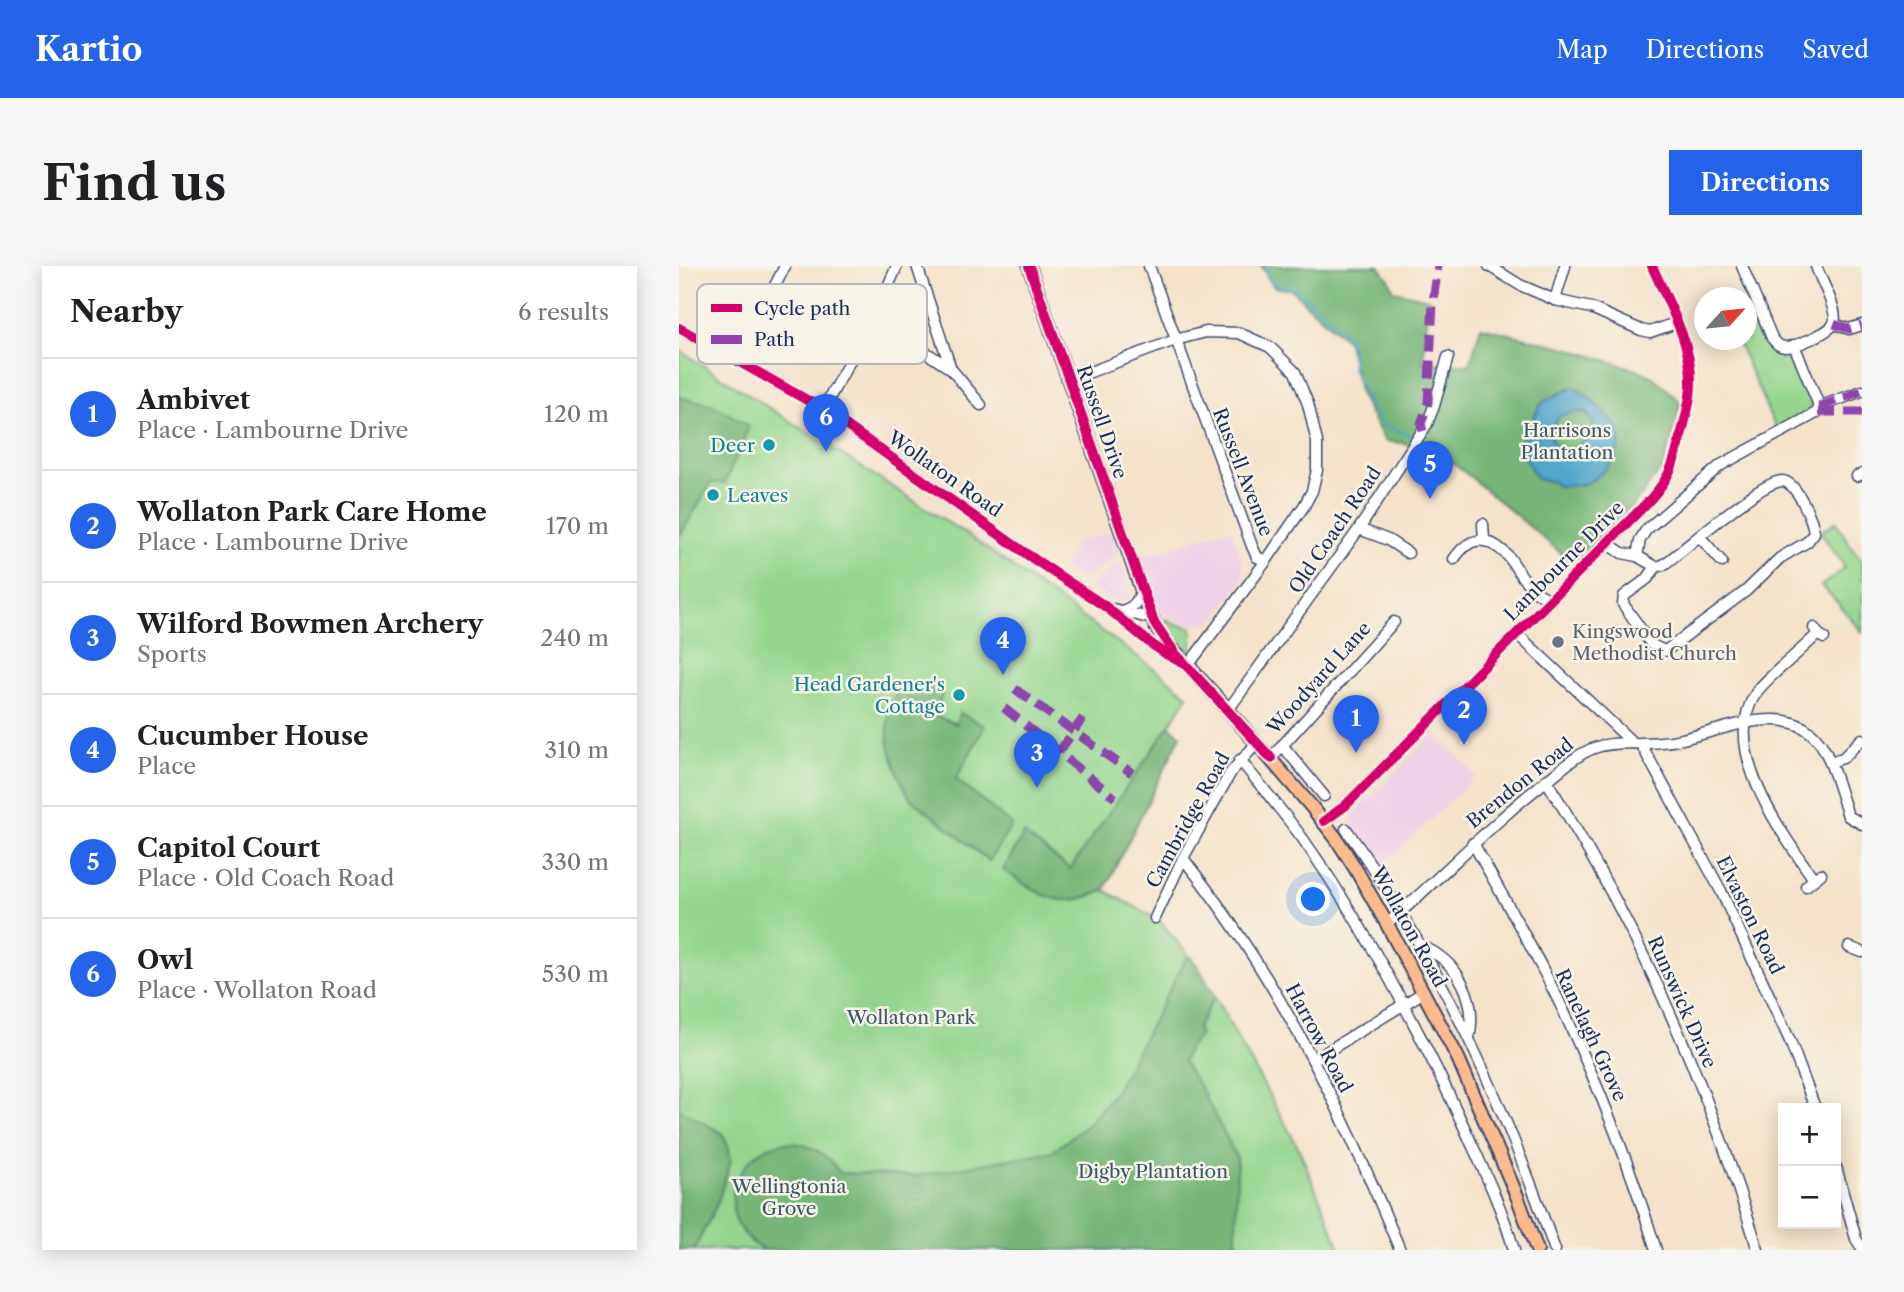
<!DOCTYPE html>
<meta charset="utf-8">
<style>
:root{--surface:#fff;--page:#f6f6f6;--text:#202124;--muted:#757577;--line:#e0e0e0;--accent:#2563eb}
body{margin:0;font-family:"Libre Caslon Text",serif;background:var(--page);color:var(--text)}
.controls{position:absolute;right:21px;bottom:21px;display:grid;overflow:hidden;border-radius:0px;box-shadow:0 4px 18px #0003}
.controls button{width:63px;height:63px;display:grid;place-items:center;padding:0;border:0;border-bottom:2px solid var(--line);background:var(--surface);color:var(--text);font:35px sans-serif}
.compass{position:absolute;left:1015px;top:21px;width:63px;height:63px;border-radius:50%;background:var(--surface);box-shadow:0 4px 18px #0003;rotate:63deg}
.you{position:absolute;left:635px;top:634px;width:24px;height:24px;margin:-18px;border:5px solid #fff;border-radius:50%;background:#1a73e8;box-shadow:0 0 0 10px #1a73e833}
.badge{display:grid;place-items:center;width:46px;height:46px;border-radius:50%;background:var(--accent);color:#fff;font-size:23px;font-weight:700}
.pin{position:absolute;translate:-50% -58px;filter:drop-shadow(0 2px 4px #0008)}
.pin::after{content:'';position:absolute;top:37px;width:24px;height:21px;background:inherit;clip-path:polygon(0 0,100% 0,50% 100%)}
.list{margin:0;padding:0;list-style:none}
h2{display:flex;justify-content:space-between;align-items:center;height:91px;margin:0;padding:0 28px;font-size:30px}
h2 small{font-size:23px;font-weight:400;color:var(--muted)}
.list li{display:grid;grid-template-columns:46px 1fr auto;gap:21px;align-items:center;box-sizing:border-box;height:112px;padding:0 28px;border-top:2px solid var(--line)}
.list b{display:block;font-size:26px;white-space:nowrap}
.list p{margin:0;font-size:23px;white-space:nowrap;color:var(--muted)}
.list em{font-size:23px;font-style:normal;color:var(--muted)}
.map{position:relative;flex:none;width:1183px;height:984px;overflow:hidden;border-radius:0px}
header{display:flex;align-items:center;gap:42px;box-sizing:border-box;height:98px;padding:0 35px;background:var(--accent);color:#fff}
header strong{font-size:33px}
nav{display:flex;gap:38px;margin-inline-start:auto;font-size:24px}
.intro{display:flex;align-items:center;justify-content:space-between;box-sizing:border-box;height:168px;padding:0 42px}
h1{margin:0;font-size:49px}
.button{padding:18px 32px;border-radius:0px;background:var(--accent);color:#fff;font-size:24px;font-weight:700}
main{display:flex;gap:42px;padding:0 42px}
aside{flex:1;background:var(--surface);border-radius:0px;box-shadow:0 4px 18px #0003}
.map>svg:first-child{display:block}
.built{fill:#eed0e7}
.green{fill:#93d58d;stroke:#578276;stroke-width:2}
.forest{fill:#76b678;stroke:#48726b;stroke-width:2;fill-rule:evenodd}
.water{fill:#4fa5cb;stroke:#356a94;stroke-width:2;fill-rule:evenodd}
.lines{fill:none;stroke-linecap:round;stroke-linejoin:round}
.stream{stroke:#4fa5cb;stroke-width:2.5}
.minor-casing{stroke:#3c4a6e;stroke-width:13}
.major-casing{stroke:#3c4a6e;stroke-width:16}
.minor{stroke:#fff;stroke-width:10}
.major{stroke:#fbbb8c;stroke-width:12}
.quiet{stroke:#8e44ad;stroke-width:9;stroke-dasharray:18 9;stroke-linecap:butt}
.cycleway-casing{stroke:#f7f3e8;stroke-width:15}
.cycleway{stroke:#d6006c;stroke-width:10}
.culture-dot{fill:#0f9aa8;stroke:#f7f3e8;stroke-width:2.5}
.worship-dot{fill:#6b7280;stroke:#f7f3e8;stroke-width:2.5}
.labels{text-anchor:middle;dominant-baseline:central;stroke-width:5;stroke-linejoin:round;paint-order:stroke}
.street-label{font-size:19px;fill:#1b2f5e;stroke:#f7f3e8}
.park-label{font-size:19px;fill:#39586a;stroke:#f7f3e8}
.culture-label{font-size:19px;fill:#0d838f;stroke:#f7f3e8;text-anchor:end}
.worship-label{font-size:19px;fill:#5b616d;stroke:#f7f3e8;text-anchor:start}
.key{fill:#f7f3e8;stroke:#b5b8bf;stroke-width:2}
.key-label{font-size:19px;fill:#1b2f5e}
</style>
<header>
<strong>Kartio</strong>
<nav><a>Map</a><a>Directions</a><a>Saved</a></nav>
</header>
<div class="intro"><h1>Find us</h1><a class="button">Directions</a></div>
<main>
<aside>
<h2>Nearby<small>6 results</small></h2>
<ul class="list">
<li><span class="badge">1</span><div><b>Ambivet</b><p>Place · Lambourne Drive</p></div><em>120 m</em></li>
<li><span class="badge">2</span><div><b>Wollaton Park Care Home</b><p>Place · Lambourne Drive</p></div><em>170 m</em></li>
<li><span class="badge">3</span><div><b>Wilford Bowmen Archery</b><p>Sports</p></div><em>240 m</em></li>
<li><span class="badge">4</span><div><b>Cucumber House</b><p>Place</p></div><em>310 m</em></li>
<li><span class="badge">5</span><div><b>Capitol Court</b><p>Place · Old Coach Road</p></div><em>330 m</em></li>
<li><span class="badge">6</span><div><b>Owl</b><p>Place · Wollaton Road</p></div><em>530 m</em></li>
</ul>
</aside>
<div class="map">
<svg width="1183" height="984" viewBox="0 0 1183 984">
<rect width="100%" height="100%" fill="#f7f3e8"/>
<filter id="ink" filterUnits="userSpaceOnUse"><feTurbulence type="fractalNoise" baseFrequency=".0143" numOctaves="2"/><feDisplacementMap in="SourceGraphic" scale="14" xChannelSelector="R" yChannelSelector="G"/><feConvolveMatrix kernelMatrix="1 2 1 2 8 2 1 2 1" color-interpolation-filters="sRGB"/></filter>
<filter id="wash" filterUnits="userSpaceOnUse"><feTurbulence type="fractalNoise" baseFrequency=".00686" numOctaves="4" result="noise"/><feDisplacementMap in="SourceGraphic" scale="28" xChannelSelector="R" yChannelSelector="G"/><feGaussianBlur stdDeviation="1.57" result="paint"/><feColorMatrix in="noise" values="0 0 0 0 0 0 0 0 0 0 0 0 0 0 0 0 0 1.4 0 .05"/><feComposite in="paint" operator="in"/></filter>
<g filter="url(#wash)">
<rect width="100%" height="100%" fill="#f4e2ca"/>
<!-- built -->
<g class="built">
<path d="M552,262L564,299L563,313L534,355L522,359L510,358L500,355L487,348L478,340L460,292Z"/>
<path d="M432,266L440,287L404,314L384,302L397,276Z"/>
<path d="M441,296L452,328L448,334L439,338L411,319Z"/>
<path d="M755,467L797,510L701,602L672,559L671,552Z"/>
</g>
<!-- green -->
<g class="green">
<path d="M1076,50L1088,78L1093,83L1112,93L1117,98L1132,135L1133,142L1130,148L1098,165L1058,74H1068V54Z"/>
<path d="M0,84L293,272L480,406L509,430L490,460L502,469L425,624L480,654L518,699L619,881L662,984H0Z"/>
<path d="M1157,256L1173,282L1183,294V366C1169,350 1158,334 1142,320L1164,303L1165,299L1141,266Z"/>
<path d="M488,353L497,358L513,362V381L511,384C499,381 492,365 485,354Z"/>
</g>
<!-- forest -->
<g class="forest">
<path d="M582,0H700L711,15L715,25L750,33L744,96L790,99L802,61L884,81L962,105L974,111L1002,136L985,200L952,242L894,297L789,209L753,181L706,175L681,129L669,76L625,36L614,24L595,21ZM895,121L911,132L931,153L875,216L848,193L840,180L849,165L861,139L871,132Z"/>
<path d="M0,131L34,139L70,160L46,217H32L0,271Z"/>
<path d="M895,146H906C911,152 918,163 912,171C909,175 906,174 902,177C897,181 901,182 893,183C885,185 872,181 872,171C871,164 877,156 880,150Z"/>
<path d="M223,414L263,428L256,450L277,458L281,447L306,460L277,513L333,559L310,595L231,532C216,506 202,470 212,440C215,431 220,422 223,414Z"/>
<path d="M490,460L502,469L425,624C380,646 363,629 324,604L345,568L391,603Z"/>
<path d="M509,689L518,699L536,730L518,762L521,769L510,782L504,796L521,821L558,892L557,975L563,984H85C12,945 81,839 147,891C153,895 156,902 161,907L236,910L374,885L408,859L436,826Z"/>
<path d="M0,843L43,867L49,879L52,895L38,938L15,984H0Z"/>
</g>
<!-- water -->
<path class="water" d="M895,121C905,128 934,152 939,162C949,183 924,211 905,218C896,220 886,220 877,220L875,216L858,213L839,180L849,165L861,139L871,132ZM895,146H906C912,152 918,163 912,171C908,175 906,174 902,177C897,181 901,182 893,183C885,185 872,180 872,170C871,164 877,156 880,150Z"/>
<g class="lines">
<!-- stream -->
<path class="stream" d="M589,0L588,11L592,16L597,19L619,24L667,69L673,82L674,104L688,134L701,155L706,160L733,170"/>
</g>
</g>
<g filter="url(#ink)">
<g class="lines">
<defs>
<g id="minor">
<path d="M470,0L573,280L578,291L587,295"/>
<path d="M810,0L841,19L876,34L912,42L962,64L971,66L997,57"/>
<path d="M1063,0L1093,72C1097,77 1100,81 1107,81C1116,81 1152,66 1155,57C1160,45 1141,13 1137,0"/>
<path d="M876,34L886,0"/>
<path d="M195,52L272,103L238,0"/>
<path d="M1155,58L1170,63L1183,59"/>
<path d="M0,62L144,143L349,289L427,341L471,377L487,388L504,396"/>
<path d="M58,95L106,0"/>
<path d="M272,103L302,139"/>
<path d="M390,114L496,74L527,66L560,67L591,81L616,106L629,138L638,176V204L633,225L625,240L587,295L508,401"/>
<path d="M1140,141L1183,125"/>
<path d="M144,143L195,52L218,0"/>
<path d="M1178,210L1183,208"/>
<path d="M804,258L805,274"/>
<path d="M680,263L709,274L729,287"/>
<path d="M1021,271L1043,296"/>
<path d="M928,277L943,287L958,290L961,274L967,264L1042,199L1139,146V137L1115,79"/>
<path d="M958,290L977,301L984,299C1007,283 1080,216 1103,215C1117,215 1134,254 1135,267L1128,276L1101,292L1067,325L989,383L985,385L973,379L944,338L945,330L968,313L977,301"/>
<path d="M775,293C792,268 809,270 829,290C835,297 839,306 845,313C852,322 860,329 870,333"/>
<path d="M434,343L474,353"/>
<path d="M442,345C455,342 459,335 463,323"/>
<path d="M1135,362L1139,368L1145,372"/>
<path d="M837,367L954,477"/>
<path d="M549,444L680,263L748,158L755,140L769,91"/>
<path d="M962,478L1042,625L1111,775L1136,842"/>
<path d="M603,479L645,530"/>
<path d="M592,492L715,356"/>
<path d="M561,494C582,520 604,546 624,573C686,661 740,763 785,861C803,901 823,941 835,984"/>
<path d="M1151,496L1164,492L1183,473"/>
<path d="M867,514C959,660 1029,820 1079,984"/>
<path d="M645,555L666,540L963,242C990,215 994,202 1003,166C1007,150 1012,134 1012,118C1013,77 989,37 973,0"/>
<path d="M667,563C759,691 824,836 876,984"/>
<path d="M794,577C825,633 858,688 885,746C921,823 952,902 977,984"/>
<path d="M504,592C598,710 664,845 721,984"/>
<path d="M1134,612C1103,567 1040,483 1077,427C1082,419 1092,411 1099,404C1113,392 1126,380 1139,368"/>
<path d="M1127,620L1142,608"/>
<path d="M476,652L504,592L552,506L578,477"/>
<path d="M708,658C764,610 813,556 871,512C885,501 899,488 915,482C931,476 946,478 963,477C980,477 999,475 1015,470C1057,460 1119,433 1146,485C1156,505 1162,529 1169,550L1183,558"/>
<path d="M742,680C779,695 799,733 790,772"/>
<path d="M1170,681L1183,686"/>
<path d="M634,794L745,726"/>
<path d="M1157,901L1177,973L1183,982"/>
</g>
<path id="major" d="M350,0L468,339L477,361L488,377L549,444L632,540L657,572L676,602L708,658L779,792L838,930L858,984"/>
</defs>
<!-- minor casing -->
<use href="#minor" class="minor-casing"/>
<!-- major casing -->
<use href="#major" class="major-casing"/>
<!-- minor -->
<use href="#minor" class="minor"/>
<!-- major -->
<use href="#major" class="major"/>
<!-- quiet -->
<g class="quiet">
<path d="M1155,58L1170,63L1183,59"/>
<path d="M1140,141L1183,125"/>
<path d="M1139,146H1183"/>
<path d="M744,165L742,158L749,137L754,36L759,0"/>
<path d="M336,423L453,507"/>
<path d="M325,442L436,532"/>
<path d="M380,486L404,452"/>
</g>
<defs>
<g id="cycleway">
<path d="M350,0L475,356L496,387L592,492"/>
<path d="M0,62L144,143L349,289L427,341L471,377L487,388L504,397"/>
<path d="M645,555L666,540L963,242C990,215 994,202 1003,166C1007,150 1012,134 1012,118C1013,77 989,37 973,0"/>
</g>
</defs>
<!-- cycleway casing -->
<use href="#cycleway" class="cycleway-casing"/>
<!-- cycleway -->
<use href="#cycleway" class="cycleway"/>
</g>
</g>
<!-- markers -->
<g class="culture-dot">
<circle cx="90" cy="179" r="7"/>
<circle cx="34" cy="229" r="7"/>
<circle cx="280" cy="429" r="7"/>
</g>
<circle class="worship-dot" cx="879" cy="376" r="7"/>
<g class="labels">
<!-- street labels -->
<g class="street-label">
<text transform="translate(423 156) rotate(71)">Russell Drive</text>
<text transform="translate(564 206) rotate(69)">Russell Avenue</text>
<text transform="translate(266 208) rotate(35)">Wollaton Road</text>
<text transform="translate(656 264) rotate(-56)">Old Coach Road</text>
<text transform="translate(885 295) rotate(-45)">Lambourne Drive</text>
<text transform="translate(640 412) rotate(-48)">Woodyard Lane</text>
<text transform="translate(841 517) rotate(-39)">Brendon Road</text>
<text transform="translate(509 554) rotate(-61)">Cambridge Road</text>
<text transform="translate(1071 649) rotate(64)">Elvaston Road</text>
<text transform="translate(730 661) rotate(61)">Wollaton Road</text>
<text transform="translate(1003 736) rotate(66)">Runswick Drive</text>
<text transform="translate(912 769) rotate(65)">Ranelagh Grove</text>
<text transform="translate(640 772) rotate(62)">Harrow Road</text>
</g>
<!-- park labels -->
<g class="park-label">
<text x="888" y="164">Harrisons<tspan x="888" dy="22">Plantation</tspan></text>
<text x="232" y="751">Wollaton Park</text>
<text x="474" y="905">Digby Plantation</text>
<text x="110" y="920">Wellingtonia<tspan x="110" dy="22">Grove</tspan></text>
</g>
<!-- culture labels -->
<g class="culture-label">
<text x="76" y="179">Deer</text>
<text x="48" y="229" text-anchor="start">Leaves</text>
<text x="266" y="418">Head Gardener's<tspan x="266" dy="22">Cottage</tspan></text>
</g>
<!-- worship labels -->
<g class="worship-label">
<text x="893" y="365">Kingswood<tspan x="893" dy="22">Methodist Church</tspan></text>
</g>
</g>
<!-- legend -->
<rect x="18" y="18" width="230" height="80" rx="10" class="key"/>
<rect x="32" y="38" width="31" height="8" fill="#d6006c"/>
<rect x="32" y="69" width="31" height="9" fill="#8e44ad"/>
<g class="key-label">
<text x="75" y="49">Cycle path</text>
<text x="75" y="80">Path</text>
</g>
</svg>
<div class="controls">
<button>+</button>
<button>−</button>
</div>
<svg class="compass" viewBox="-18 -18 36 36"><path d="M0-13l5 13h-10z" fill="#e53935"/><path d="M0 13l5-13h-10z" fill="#757577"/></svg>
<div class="you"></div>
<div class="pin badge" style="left:677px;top:487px">1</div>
<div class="pin badge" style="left:785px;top:479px">2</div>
<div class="pin badge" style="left:358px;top:522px">3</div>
<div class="pin badge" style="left:324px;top:409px">4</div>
<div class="pin badge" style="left:751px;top:233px">5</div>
<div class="pin badge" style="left:147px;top:186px">6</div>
</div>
</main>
